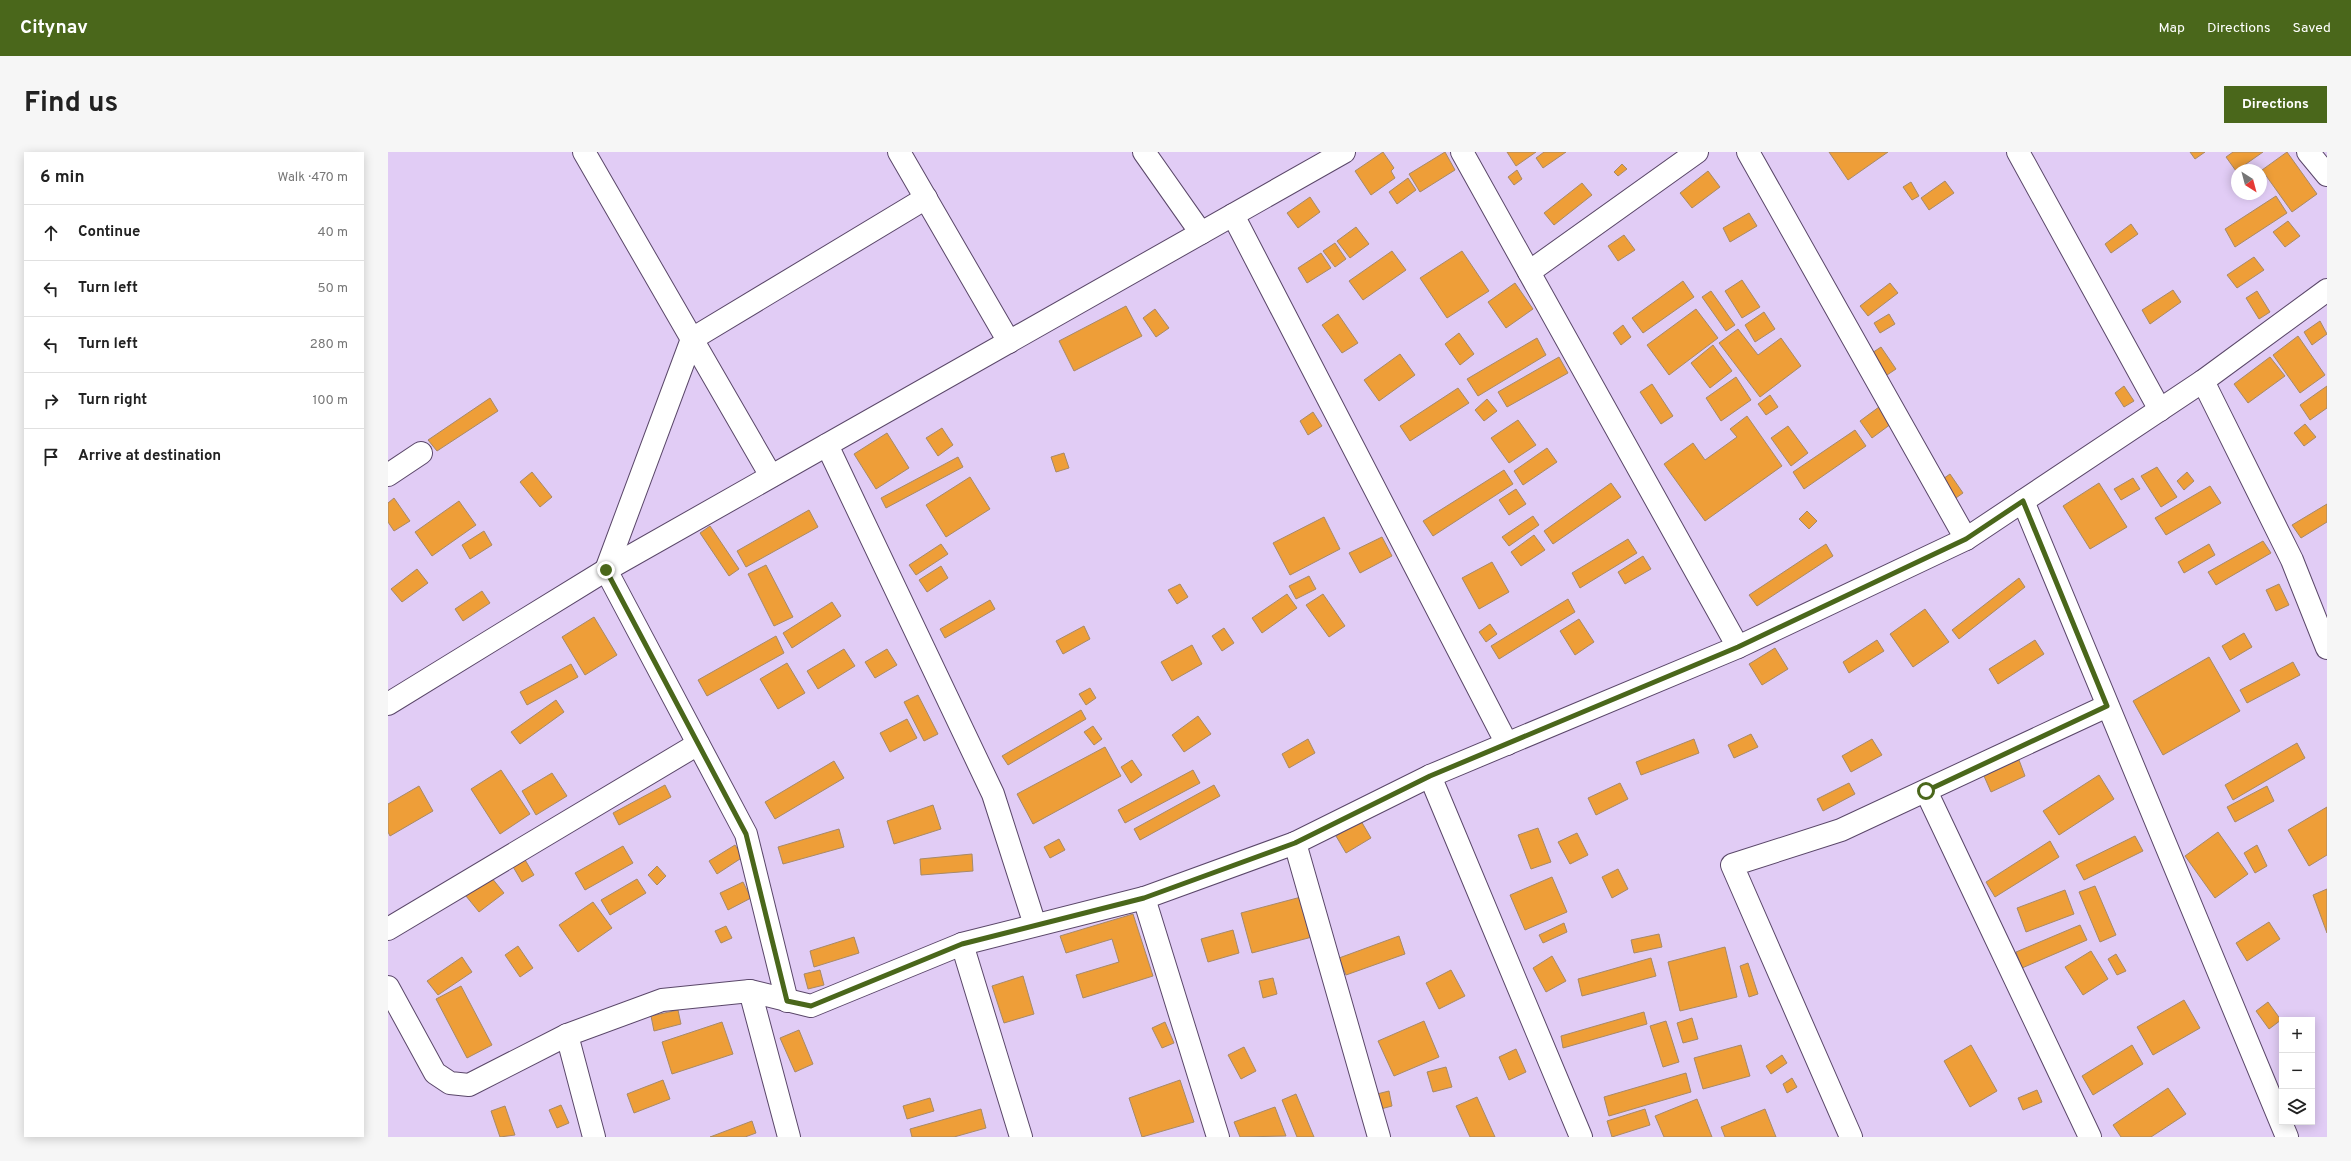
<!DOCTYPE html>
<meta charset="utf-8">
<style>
:root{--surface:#fff;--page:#f6f6f6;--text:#222;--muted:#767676;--line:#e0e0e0;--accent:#4a671b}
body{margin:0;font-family:Overpass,sans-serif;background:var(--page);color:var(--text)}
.controls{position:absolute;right:12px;bottom:12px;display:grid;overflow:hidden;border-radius:0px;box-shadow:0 2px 10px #0003}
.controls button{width:36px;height:36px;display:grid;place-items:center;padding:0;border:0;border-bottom:1px solid var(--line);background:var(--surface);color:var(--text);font:20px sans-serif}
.compass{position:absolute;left:1843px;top:12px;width:36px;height:36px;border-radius:50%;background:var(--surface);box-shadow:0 2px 10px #0003;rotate:144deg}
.stop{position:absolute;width:12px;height:12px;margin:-9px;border:3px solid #4a671b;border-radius:50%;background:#fff}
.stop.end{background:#4a671b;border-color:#fff;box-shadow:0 1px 4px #0008}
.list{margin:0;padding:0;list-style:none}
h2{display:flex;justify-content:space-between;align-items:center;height:52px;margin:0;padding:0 16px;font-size:17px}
h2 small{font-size:13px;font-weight:400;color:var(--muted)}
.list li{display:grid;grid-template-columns:26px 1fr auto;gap:12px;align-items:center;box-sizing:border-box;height:56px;padding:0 16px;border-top:1px solid var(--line)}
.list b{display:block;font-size:15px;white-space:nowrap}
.list em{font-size:13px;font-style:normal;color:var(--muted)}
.icon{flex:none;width:22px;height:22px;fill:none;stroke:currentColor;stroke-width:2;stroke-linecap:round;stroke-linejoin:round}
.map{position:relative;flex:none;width:1939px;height:985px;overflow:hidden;border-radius:0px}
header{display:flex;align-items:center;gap:24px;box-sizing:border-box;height:56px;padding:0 20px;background:var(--accent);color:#fff}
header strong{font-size:19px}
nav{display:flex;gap:22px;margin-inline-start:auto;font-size:14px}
.intro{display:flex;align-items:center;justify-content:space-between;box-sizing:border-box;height:96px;padding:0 24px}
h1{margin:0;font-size:28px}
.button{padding:10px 18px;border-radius:0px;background:var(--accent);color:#fff;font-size:14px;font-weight:700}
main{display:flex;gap:24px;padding:0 24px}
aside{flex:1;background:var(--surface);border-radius:0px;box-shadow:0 2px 10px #0003}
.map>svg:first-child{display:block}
.building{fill:#ee9e38;stroke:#a78968}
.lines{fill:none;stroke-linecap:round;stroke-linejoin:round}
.minor-casing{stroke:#5a4769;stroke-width:24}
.minor{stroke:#fff;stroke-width:22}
.route{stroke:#4a671b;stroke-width:5}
</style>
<header>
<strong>Citynav</strong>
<nav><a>Map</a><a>Directions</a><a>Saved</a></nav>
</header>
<div class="intro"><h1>Find us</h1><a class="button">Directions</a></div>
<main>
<aside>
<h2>6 min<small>Walk · 470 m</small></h2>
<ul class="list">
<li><svg class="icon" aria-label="ahead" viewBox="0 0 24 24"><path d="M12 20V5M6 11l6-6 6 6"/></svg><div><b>Continue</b></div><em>40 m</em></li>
<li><svg class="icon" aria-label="left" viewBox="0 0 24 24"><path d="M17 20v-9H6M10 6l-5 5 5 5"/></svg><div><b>Turn left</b></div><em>50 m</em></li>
<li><svg class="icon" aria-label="left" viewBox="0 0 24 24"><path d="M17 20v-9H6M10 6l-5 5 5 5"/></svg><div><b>Turn left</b></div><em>280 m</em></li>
<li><svg class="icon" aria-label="right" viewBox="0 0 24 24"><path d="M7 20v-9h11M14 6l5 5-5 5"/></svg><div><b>Turn right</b></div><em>100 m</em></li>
<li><svg class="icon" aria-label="arrive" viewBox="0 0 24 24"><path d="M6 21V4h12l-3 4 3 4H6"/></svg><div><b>Arrive at destination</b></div></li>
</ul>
</aside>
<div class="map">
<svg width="1939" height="985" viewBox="0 0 1939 985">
<rect width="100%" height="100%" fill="#e1ccf5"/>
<!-- building -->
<g class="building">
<path d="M995,0L1006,16L1003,19L1007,26L983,43L967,19Z"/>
<path d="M1057,0L1067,18L1032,40L1021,22Z"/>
<path d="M1119,0H1148L1128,14Z"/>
<path d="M1156,0H1178L1155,16L1148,6Z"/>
<path d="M1441,0H1500L1460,28Z"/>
<path d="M1802,0H1817L1807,7Z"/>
<path d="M1845,0H1875L1848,19L1838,5Z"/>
<path d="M1899,0L1929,42L1904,60L1874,18Z"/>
<path d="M1234,12L1239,17L1230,24L1226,20Z"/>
<path d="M1129,18L1134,27L1126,33L1120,25Z"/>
<path d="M1320,19L1332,35L1304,56L1292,41Z"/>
<path d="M1020,26L1028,38L1009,52L1001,40Z"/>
<path d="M1557,29L1566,41L1541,58L1533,46Z"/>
<path d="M1523,30L1531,44L1524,48L1515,35Z"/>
<path d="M1194,31L1204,43L1166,73L1156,61Z"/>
<path d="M1888,44L1899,61L1847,95L1837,77Z"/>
<path d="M922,45L932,60L910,76L899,61Z"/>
<path d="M1361,61L1369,74L1342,90L1335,76Z"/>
<path d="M1900,69L1912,84L1897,95L1885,80Z"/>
<path d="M1743,72L1750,82L1723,101L1717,92Z"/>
<path d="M968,75L981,92L962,106L949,89Z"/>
<path d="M1236,83L1247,98L1230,109L1220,94Z"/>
<path d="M947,91L958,107L947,115L935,99Z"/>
<path d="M1004,99L1018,118L975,148L961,129Z"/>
<path d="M1074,99L1101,139L1059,166L1032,126Z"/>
<path d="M933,101L943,116L919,131L910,116Z"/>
<path d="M1866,105L1876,118L1849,136L1839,123Z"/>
<path d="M1354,128L1372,155L1354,166L1337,139Z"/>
<path d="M1295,129L1306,145L1255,181L1244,166Z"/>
<path d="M1127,131L1145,157L1118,176L1100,150Z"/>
<path d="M1502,131L1510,141L1480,164L1472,154Z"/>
<path d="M1785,138L1793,150L1762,172L1754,158Z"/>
<path d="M1323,139L1347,173L1338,179L1314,145Z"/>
<path d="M1869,139L1882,160L1871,167L1858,146Z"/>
<path d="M738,154L754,184L686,219L671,189Z"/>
<path d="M767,157L781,176L768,185L755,166Z"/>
<path d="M1308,157L1330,186L1281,223L1259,193Z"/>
<path d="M1376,160L1387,177L1367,190L1357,173Z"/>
<path d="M950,162L970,191L954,201L934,173Z"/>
<path d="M1501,162L1507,172L1492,181L1486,171Z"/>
<path d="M1932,169L1939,182L1924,193L1916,180Z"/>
<path d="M1235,173L1243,185L1233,193L1225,181Z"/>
<path d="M1350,177L1370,203L1393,186L1413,214L1372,245L1331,191Z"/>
<path d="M1071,181L1086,202L1072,213L1057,192Z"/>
<path d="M1910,184L1937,223L1912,241L1885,203Z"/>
<path d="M1149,186L1158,203L1090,244L1079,227Z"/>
<path d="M1325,193L1344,219L1322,236L1303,211Z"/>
<path d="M1493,195L1508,217L1496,225L1481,203Z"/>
<path d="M1012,202L1027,223L991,249L976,228Z"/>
<path d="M1171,205L1180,221L1119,255L1110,240Z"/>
<path d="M1882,205L1897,224L1860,251L1846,232Z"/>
<path d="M1348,225L1363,248L1333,269L1318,246Z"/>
<path d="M1264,232L1285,264L1273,272L1252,240Z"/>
<path d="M1736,234L1746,249L1736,255L1727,241Z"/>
<path d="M1939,234V256L1922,268L1912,253Z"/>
<path d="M1070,236L1081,251L1022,289L1012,274Z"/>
<path d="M1382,243L1390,255L1378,263L1370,252Z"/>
<path d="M102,246L110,259L49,299L40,288Z"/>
<path d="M1099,247L1109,259L1096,269L1087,258Z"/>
<path d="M1495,252L1507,269L1484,286L1472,269Z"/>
<path d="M925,260L934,274L920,283L912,269Z"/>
<path d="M1359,264L1394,314L1317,369L1276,312L1305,291L1317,308L1349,285L1342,277Z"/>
<path d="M1130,268L1148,293L1121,311L1103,286Z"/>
<path d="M1917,272L1928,285L1916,294L1906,281Z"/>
<path d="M1400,274L1420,301L1403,314L1383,286Z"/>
<path d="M554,276L565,293L550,304L538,286Z"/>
<path d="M1467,278L1478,294L1416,337L1405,320Z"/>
<path d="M499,281L521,316L488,337L466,302Z"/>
<path d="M1159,296L1169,310L1135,333L1126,319Z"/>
<path d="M676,301L681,316L668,320L663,305Z"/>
<path d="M570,305L575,315L498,356L493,346Z"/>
<path d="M1769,315L1789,345L1773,355L1753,324Z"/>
<path d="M1116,318L1125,332L1045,384L1035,369Z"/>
<path d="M144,320L164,345L152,355L132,330Z"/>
<path d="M1799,320L1806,329L1796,338L1789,329Z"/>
<path d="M1562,322L1575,341L1565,348L1552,329Z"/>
<path d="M582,325L602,357L558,385L538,353Z"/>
<path d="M1745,326L1752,337L1733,348L1726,337Z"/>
<path d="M1223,331L1233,345L1165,392L1156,379Z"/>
<path d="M1711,331L1739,375L1702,397L1675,354Z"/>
<path d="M1822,334L1833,351L1778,383L1767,366Z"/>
<path d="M1128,337L1138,352L1121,363L1111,348Z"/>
<path d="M6,346L22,369L6,379L0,370V351Z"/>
<path d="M71,349L88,373L44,404L27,380Z"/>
<path d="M1939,352V370L1913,386L1904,373Z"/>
<path d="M421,358L430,375L358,415L349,399Z"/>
<path d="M1419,359L1429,369L1421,377L1411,367Z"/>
<path d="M1145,364L1151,373L1121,394L1114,385Z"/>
<path d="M936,365L952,397L902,423L885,391Z"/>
<path d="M322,374L351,417L341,424L312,381Z"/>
<path d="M96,379L104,393L82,407L74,393Z"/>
<path d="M1146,383L1157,398L1133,414L1123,400Z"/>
<path d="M994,385L1004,404L972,421L961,401Z"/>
<path d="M1240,387L1249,401L1192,436L1184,421Z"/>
<path d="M1875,389L1883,401L1828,433L1820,420Z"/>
<path d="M553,392L560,402L528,423L521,413Z"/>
<path d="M1438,392L1445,404L1369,454L1361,443Z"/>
<path d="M1821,392L1827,403L1796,421L1790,410Z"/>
<path d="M1255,404L1263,417L1237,432L1230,420Z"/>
<path d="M1104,410L1121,440L1091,457L1074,426Z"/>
<path d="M378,413L405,465L386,474L360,422Z"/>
<path d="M553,414L560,426L539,440L531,428Z"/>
<path d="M29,417L40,431L14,450L3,437Z"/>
<path d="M921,424L928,437L908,447L901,434Z"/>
<path d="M1631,426L1637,435L1571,487L1564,478Z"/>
<path d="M792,432L800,445L789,452L780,438Z"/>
<path d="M1891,432L1901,453L1888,459L1878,438Z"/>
<path d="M94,439L102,451L75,469L67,457Z"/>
<path d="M899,442L909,456L874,481L864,466Z"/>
<path d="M935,442L957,474L941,485L918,453Z"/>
<path d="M1180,447L1187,460L1111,507L1103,494Z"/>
<path d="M602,448L607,457L557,486L552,477Z"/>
<path d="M444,450L453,464L404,496L395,481Z"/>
<path d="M1537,457L1561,490L1525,515L1502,482Z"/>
<path d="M206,465L229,503L197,523L174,485Z"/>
<path d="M1191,467L1206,490L1187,503L1172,479Z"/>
<path d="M1102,472L1109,482L1098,490L1091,480Z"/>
<path d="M696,474L702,487L675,502L668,489Z"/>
<path d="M836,476L846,491L834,499L824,484Z"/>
<path d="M1856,481L1864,495L1842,508L1834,494Z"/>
<path d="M388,484L396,501L319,544L310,528Z"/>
<path d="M1489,488L1496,499L1461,521L1455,510Z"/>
<path d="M1647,488L1656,502L1610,532L1601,517Z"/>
<path d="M804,493L814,512L784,529L773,510Z"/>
<path d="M1387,496L1400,517L1374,533L1361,512Z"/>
<path d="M456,497L467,514L430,537L419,519Z"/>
<path d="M499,497L509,513L487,526L477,510Z"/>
<path d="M1821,505L1852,559L1775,603L1745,549Z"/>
<path d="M1905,510L1912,523L1859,551L1852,538Z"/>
<path d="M399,511L417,541L390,557L372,527Z"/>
<path d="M183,512L190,525L139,553L132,540Z"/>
<path d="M702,536L708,546L698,553L691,542Z"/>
<path d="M530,543L550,582L536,589L516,550Z"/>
<path d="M168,548L176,560L132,592L123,580Z"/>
<path d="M693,558L698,567L620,613L614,604Z"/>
<path d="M810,564L823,582L796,600L784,583Z"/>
<path d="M519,567L529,586L502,600L492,581Z"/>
<path d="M705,574L714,587L706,593L696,580Z"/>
<path d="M1363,582L1370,595L1346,606L1340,593Z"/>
<path d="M920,587L927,601L901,616L894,602Z"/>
<path d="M1306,587L1311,601L1253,623L1248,610Z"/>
<path d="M1484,587L1494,603L1463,620L1454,604Z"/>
<path d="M1909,591L1917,606L1845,648L1837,633Z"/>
<path d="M717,595L733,624L645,672L629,642Z"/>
<path d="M744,608L754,623L743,631L733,615Z"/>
<path d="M1631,608L1637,624L1603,640L1596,624Z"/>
<path d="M446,609L456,626L387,667L377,650Z"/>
<path d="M113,618L142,662L112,682L83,637Z"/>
<path d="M805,618L812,631L737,671L730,658Z"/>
<path d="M164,621L179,644L148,663L134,639Z"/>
<path d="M1711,623L1726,647L1671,683L1655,659Z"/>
<path d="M1232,631L1240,647L1208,663L1200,646Z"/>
<path d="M1461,631L1467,642L1435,659L1429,647Z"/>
<path d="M277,633L283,645L231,673L225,661Z"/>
<path d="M826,633L832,644L752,688L746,677Z"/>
<path d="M31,634L45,659L2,684L0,680V652Z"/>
<path d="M1879,634L1886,649L1847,670L1839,655Z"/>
<path d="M545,653L553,677L506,692L499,669Z"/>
<path d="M1939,655V703L1921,714L1900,678Z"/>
<path d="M973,669L983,686L958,701L948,684Z"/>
<path d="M1150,676L1163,710L1143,717L1130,683Z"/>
<path d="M451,677L456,695L395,712L390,695Z"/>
<path d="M1830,680L1860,722L1827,746L1797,704Z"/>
<path d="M1189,681L1200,703L1182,712L1170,690Z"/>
<path d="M1747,684L1755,699L1696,728L1688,713Z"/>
<path d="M671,687L677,698L662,706L656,695Z"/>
<path d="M1662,689L1671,705L1607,745L1598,730Z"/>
<path d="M347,693L355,705L329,722L321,709Z"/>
<path d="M1869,693L1879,714L1867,721L1856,701Z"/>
<path d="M235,694L245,711L197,738L187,721Z"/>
<path d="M584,702L585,719L533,723L532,707Z"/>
<path d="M136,706L146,723L134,730L124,713Z"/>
<path d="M269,714L278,724L269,733L260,723Z"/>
<path d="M1230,717L1240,737L1224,746L1214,725Z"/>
<path d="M103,725L116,741L91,760L78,744Z"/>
<path d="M1164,725L1179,760L1137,778L1122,743Z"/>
<path d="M249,727L258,741L222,763L213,748Z"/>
<path d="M355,730L363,746L340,758L332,741Z"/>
<path d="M1707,734L1728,783L1712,790L1691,740Z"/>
<path d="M1939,737V781L1925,743Z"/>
<path d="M1677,738L1686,762L1638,780L1629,756Z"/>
<path d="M913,745L924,785L864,801L853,761Z"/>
<path d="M205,750L224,776L190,800L171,773Z"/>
<path d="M745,762L765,824L695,846L688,823L731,810L724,787L678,801L672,784Z"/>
<path d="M1881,770L1892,787L1859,809L1848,791Z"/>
<path d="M1176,771L1179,780L1155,791L1151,783Z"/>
<path d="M1692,773L1699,788L1634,816L1628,800Z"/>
<path d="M338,774L344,786L333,791L327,779Z"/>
<path d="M845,778L851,801L820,810L813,787Z"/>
<path d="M1271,782L1274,795L1246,801L1243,788Z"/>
<path d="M1011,784L1017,802L958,823L951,806Z"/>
<path d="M466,785L471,801L426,815L422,799Z"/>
<path d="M130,794L145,816L132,825L117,803Z"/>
<path d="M1337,795L1349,845L1292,859L1280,810Z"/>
<path d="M1703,799L1720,827L1695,843L1677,815Z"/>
<path d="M1728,802L1738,819L1729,823L1720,807Z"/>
<path d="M1164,804L1178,829L1158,840L1145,816Z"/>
<path d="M74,805L84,820L50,843L39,829Z"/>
<path d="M1263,806L1268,824L1194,844L1190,827Z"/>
<path d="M1360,811L1370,842L1361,845L1352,814Z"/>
<path d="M432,818L436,833L420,837L416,822Z"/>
<path d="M1063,818L1077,844L1051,857L1038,831Z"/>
<path d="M635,824L646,862L616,871L604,834Z"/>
<path d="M885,826L889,842L875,846L871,829Z"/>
<path d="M73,834L104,893L79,906L48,847Z"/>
<path d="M1796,848L1812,876L1765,903L1749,875Z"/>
<path d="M1880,850L1893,868L1881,877L1868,859Z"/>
<path d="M290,858L293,872L266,879L263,864Z"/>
<path d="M1256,860L1259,872L1175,896L1173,884Z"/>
<path d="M1304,866L1310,887L1295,891L1289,871Z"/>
<path d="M1036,869L1051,905L1006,924L990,889Z"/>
<path d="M1278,869L1291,910L1275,915L1262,874Z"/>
<path d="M334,870L345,902L284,922L274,890Z"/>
<path d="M777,870L786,891L774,896L764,876Z"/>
<path d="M411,878L425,912L407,920L392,886Z"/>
<path d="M1353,893L1362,924L1315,937L1306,906Z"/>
<path d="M1583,893L1609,939L1582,955L1556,909Z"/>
<path d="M1744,893L1755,912L1705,943L1694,924Z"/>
<path d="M856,895L868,919L853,927L840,903Z"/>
<path d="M1128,897L1138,920L1121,928L1111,905Z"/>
<path d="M1394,903L1399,911L1383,922L1378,914Z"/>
<path d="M1058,915L1064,935L1045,940L1039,920Z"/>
<path d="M1298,921L1303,940L1221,964L1216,945Z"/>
<path d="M1404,926L1409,935L1399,941L1395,932Z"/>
<path d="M275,928L282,947L246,961L239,942Z"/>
<path d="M792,928L806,970L754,985L741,946Z"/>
<path d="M1780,936L1798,962L1763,985H1733L1725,973Z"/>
<path d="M1649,938L1654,950L1635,958L1630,946Z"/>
<path d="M1001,939L1004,954L989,958L985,943Z"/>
<path d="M908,942L926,985H909L894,948Z"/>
<path d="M1089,945L1107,985H1082L1068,954Z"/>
<path d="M542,946L546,959L519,967L515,954Z"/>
<path d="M1309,947L1324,985H1276L1267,964Z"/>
<path d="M173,953L181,971L169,976L161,958Z"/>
<path d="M117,954L127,983L112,985L103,959Z"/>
<path d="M887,955L898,984L852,985L846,970Z"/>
<path d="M593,957L598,976L566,985H524L522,977Z"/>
<path d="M1257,957L1262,973L1224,985L1219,969Z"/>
<path d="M1377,957L1388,985H1337L1333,975Z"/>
<path d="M364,969L368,981L357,985H322Z"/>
</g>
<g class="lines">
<defs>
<g id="minor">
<path d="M196,0L383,324"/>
<path d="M511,0L621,190"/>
<path d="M756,0L813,81"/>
<path d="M1074,0L1350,495"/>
<path d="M1360,0L1578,387"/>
<path d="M1630,0L1772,258"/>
<path d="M1920,0L1939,23"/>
<path d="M845,63L1119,592"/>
<path d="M1141,120L1309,0"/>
<path d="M1815,229L1904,408L1939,496"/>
<path d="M439,293L605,642L647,773"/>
<path d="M0,323L33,301"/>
<path d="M1635,349L1899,985"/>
<path d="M0,552L218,418L956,0"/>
<path d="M1042,624L1193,985"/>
<path d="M1538,639L1702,985"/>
<path d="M907,691L991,985"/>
<path d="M756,746L830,985"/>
<path d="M0,777L310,592"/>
<path d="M574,792L633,985"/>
<path d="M0,835L47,921L62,931L81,933L179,883L274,848L362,839L423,854L574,792L756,746L907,691L1042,624L1350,495L1578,387L1815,229L1939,138"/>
<path d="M362,839L401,985"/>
<path d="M399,849L358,682L218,418L304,187L538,46"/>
<path d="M179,883L206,985"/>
<path d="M1463,985L1344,713L1453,678L1719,554"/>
</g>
</defs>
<!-- minor casing -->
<use href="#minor" class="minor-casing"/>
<!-- minor -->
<use href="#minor" class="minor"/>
</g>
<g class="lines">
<!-- route -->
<path class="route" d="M218,418L358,682L399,849L423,854L574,792L756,746L907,691L1042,624L1350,495L1578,387L1635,349L1719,554L1538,639"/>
</g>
</svg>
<div class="controls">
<button>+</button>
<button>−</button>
<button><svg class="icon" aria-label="layers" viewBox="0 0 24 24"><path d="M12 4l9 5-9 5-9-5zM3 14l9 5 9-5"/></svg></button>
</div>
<svg class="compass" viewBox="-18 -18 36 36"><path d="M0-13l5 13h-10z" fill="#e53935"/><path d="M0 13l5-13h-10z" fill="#767676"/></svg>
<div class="stop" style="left:1538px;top:639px"></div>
<div class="stop end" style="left:218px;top:418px"></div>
</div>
</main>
